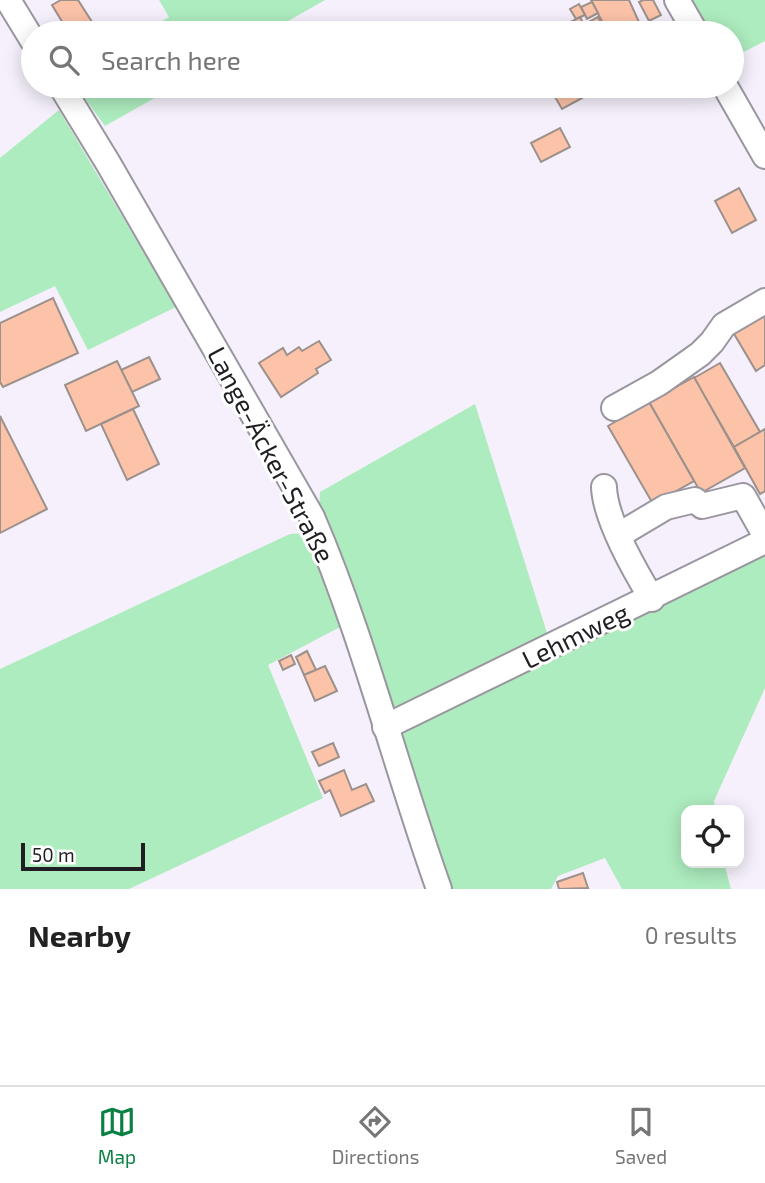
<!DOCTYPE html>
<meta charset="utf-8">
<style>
:root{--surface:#fff;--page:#f6f6f6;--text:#222;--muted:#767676;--line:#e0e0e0;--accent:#0b8043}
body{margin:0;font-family:"Exo 2",sans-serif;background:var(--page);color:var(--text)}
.controls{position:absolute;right:21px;bottom:21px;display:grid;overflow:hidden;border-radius:14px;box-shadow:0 4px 18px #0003}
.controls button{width:63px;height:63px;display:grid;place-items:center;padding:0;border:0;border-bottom:2px solid var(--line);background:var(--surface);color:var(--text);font:35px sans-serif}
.scale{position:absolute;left:21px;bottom:18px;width:124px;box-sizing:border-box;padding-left:7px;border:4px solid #201e22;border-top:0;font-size:19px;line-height:24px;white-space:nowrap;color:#201e22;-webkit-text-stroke:5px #fff;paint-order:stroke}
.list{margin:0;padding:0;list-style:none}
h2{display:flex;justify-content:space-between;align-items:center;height:91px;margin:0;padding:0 28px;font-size:30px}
h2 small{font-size:23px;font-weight:400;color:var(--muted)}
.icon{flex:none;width:38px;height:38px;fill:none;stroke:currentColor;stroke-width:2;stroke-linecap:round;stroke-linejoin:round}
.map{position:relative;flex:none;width:765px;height:889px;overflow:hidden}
.search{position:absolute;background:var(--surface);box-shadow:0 4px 18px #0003;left:21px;right:21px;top:21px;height:77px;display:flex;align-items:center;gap:18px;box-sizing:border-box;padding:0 24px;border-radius:38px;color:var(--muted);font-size:26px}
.sheet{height:196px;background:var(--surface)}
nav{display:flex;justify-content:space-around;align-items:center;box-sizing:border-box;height:98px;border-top:2px solid var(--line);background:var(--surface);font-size:19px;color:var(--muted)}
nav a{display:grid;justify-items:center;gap:4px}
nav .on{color:var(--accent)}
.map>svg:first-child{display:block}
.green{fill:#adecbe}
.building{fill:#fcc3a8;stroke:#9c918c;stroke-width:2}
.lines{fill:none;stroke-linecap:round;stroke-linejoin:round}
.minor-casing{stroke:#9a96a0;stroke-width:28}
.minor{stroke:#fff;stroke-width:24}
.labels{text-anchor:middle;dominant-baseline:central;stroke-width:6;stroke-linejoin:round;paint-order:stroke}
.street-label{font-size:26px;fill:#201e22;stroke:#fff}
</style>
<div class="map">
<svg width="765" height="889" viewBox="0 0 765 889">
<rect width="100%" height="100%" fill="#f5f0fb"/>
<!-- green -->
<g class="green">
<path d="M159,0H325L267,33H141L169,17Z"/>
<path d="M688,0H765V41L732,58V33H707Z"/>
<path d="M76,86H176L105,126Z"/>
<path d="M59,110L176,307L88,350L55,286L0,312V158Z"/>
<path d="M475,404L547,633L394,711L319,510L320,492Z"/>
<path d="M305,533L314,547L340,627L268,665L323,798L129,889H0V669L290,534Z"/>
<path d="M765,548V688L714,801L715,810H686V863H724L731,889H622L605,858L558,876L551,889H447L395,738L403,725Z"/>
</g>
<!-- building -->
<g class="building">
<path d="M61,0H78L92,22L73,33H69L52,5Z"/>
<path d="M591,0H629L644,33H608Z"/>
<path d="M643,0H653L661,15L649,21L639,2Z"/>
<path d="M592,2L598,13L587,19L581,7Z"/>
<path d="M579,4L585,15L576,19L570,9Z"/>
<path d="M580,17L588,33H570L565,25Z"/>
<path d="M598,17L606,33H595L589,22Z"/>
<path d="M575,86L582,98L562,109L555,97Z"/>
<path d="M560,128L570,147L541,162L531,143Z"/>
<path d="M739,188L756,220L732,233L715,201Z"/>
<path d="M53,298L78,353L3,387L0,382V323Z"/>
<path d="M765,306V365L756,371L730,327Z"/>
<path d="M319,341L331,360L316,369L318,373L281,397L259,363L283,348L287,355L299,347L302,351Z"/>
<path d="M149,357L160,379L132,392L121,370Z"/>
<path d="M117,361L139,406L86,431L65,385Z"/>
<path d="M720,363L760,432L734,447L694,378Z"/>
<path d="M694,377L745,468L701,493L649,402Z"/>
<path d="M649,402L694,481L653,504L608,426Z"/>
<path d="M133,409L159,464L127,480L101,424Z"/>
<path d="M0,416L47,509L0,533Z"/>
<path d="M765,429V491L760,494L734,447Z"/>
<path d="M307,651L316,670L304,675L296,657Z"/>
<path d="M291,655L295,664L283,670L279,661Z"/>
<path d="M325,666L337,691L315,701L304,675Z"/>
<path d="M333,743L339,757L319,766L312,752Z"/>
<path d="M344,770L352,790L366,784L374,801L341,816L330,790L325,793L319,781Z"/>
<path d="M583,873L588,888L559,889L557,882Z"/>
</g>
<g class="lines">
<defs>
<g id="minor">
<path d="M8,0L33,41"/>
<path d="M677,0L696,33"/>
<path d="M61,86L108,163L312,517C364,638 395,766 439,889"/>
<path d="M725,86L765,156"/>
<path d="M614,408L659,383L700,354L712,342L724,325L765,301"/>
<path d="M604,487C605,519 635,571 652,599"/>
<path d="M619,535L666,507L695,500L702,506L743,496L765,535"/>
<path d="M385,727L765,541"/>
</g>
</defs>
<!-- minor casing -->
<use href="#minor" class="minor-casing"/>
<!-- minor -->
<use href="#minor" class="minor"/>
</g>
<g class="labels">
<!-- street labels -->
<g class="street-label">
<text transform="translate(272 454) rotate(62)">Lange-Äcker-Straße</text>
<text transform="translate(575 635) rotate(-26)">Lehmweg</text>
</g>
</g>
</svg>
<div class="controls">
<button><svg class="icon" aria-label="locate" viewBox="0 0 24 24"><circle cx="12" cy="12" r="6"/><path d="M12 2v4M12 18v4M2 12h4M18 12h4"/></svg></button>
</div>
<div class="scale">50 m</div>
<div class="search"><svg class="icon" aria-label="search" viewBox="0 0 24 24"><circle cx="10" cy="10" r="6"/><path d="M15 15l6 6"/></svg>Search here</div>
</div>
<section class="sheet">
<h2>Nearby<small>0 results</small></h2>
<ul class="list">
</ul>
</section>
<nav>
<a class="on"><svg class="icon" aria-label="map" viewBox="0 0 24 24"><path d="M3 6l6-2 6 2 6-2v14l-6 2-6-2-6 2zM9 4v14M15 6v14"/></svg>Map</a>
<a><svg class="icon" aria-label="directions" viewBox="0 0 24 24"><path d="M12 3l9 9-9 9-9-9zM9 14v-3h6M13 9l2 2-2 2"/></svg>Directions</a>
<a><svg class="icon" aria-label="saved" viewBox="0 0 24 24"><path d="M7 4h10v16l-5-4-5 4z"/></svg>Saved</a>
</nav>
